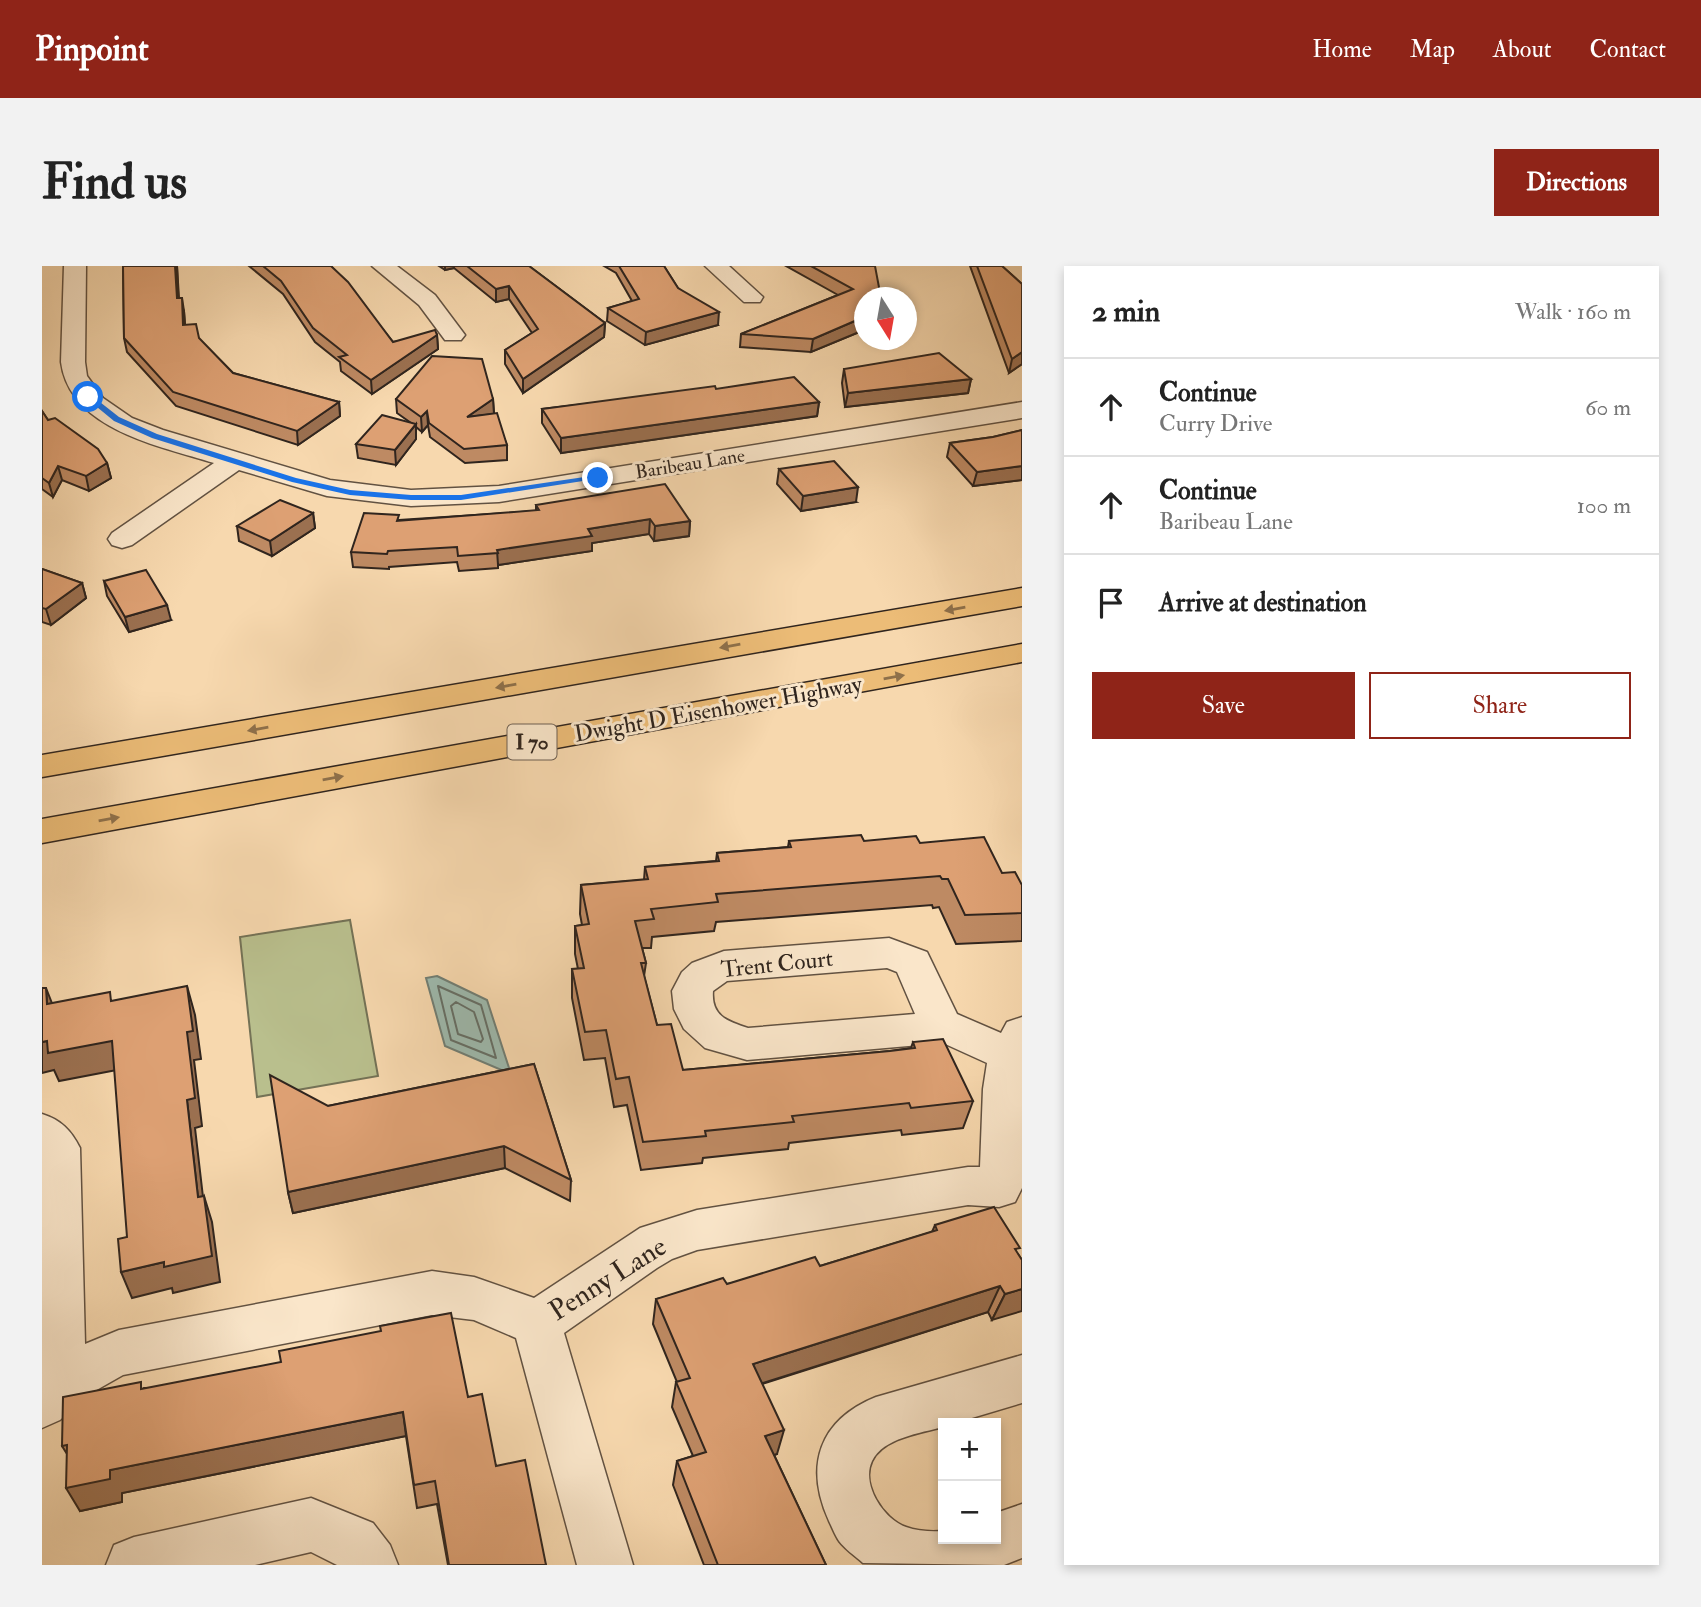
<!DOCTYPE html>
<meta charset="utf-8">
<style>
:root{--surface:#fff;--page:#f2f2f2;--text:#222;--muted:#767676;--line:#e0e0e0;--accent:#8f2418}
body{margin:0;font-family:"IM FELL Double Pica",serif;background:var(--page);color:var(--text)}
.controls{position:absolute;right:21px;bottom:21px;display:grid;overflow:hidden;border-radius:0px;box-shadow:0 4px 10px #0003}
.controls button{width:63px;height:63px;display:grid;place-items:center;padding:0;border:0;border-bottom:2px solid var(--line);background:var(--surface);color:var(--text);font:35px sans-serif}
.compass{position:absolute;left:812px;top:21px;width:63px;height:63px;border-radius:50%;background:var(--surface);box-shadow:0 4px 10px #0003;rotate:169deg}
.stop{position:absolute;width:21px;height:21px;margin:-16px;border:5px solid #1a73e8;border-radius:50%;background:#fff}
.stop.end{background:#1a73e8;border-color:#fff;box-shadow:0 2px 7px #0008}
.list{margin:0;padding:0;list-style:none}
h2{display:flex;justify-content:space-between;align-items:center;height:91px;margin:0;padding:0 28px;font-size:30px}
h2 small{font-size:23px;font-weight:400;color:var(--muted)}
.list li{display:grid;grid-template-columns:46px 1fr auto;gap:21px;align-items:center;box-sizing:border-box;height:98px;padding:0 28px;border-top:2px solid var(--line)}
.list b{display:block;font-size:26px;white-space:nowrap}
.list p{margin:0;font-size:23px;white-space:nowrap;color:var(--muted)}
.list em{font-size:23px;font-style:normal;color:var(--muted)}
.actions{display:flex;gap:14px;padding:21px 28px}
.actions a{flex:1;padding:16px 0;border:2px solid var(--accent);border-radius:0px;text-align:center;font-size:24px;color:var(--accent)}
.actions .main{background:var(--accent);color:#fff}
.icon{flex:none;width:38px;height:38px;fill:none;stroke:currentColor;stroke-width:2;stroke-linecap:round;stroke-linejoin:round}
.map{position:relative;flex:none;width:980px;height:1299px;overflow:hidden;border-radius:0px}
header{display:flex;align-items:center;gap:42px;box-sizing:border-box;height:98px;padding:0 35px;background:var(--accent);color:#fff}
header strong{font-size:33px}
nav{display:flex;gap:38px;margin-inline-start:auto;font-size:24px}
.intro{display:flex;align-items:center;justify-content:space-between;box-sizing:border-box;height:168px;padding:0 42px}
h1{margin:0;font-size:49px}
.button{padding:18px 32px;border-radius:0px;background:var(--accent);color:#fff;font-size:24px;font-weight:700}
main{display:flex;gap:42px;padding:0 42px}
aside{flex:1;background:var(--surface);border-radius:0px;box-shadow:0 4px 10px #0003}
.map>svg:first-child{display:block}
.green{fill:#b9bf8d;stroke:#747256;stroke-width:2}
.water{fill:#9db9ad;stroke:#717e74;stroke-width:2}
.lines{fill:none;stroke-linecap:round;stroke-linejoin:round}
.shore{stroke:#666f66;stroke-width:2}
.minor-casing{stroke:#625242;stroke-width:3}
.highway-casing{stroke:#30251e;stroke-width:3}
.minor{fill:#fae6ca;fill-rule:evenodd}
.highway{fill:#ecbc77;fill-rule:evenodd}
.wall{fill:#be8a63;stroke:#30251e;stroke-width:2}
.shaded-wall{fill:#9b7050;stroke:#30251e;stroke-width:2}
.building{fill:#dda073;stroke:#30251e;stroke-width:2}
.oneway{fill:#8e704a}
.route{fill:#1a73e8}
.labels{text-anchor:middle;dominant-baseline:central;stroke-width:6;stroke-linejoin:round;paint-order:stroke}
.far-street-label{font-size:19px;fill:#30251e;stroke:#fae6ca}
.shield{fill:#fae6ca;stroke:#6d5f52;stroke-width:2}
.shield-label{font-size:21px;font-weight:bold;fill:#30251e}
.street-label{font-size:23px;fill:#30251e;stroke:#fae6ca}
.near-street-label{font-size:28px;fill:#30251e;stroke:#fae6ca}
</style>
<header>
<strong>Pinpoint</strong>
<nav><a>Home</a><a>Map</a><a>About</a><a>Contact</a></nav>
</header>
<div class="intro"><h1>Find us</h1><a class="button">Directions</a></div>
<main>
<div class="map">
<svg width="980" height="1299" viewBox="0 0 980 1299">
<rect width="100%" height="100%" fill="#f7d8ae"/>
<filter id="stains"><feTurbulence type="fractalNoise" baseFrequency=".00286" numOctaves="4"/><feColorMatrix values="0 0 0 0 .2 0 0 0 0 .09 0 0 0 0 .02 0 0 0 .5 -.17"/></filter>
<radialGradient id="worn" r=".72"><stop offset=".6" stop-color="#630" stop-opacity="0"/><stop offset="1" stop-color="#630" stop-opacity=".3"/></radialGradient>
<!-- green -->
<path class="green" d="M308,654L336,810L215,831L198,671Z"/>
<!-- water -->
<path class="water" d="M395,710L445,734L469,808L403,780L384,712Z"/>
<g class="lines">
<!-- shore -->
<g class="shore">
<path d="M396,720L439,739L454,792L409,774Z"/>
<path d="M414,736L432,746L441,773L439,776L416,768L409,740Z"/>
</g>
<defs>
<g id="minor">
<path d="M22,0H44L43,96L45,110L61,132L90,152L121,164L288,214L369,224L457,220L980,136V152L457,236L369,240L285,230L197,204L90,279L80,282L70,279L66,273L70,267L172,197C118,180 28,164 19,96Z"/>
<path d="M330,0H355L393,29L423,69L419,74H403L377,39Z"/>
<path d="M663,0H687L721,31L718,36H702Z"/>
<path d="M847,672L885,686L915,748L959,767L965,756L980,751V922L973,936L957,941L926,939L655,984L630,993L615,1002L522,1067L591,1299H535L474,1072L432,1054L390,1049L81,1109L44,1130L18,1154L0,1162V848C19,854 29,864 38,882L43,1078L77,1064L390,1005L432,1011L492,1032L598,962L655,944L926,901H938L941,823L945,797L901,777L705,794L663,782L642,763L632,743L630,725L640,706L650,697L682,685ZM845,702L855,706L873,748L706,762C685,755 669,750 671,725L685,715Z"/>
<path d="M980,1089V1137L913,1157H901V1161C879,1167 841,1172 830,1195C819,1218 841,1253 864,1261C875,1265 890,1266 901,1265V1273H954V1247L980,1238V1292L962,1299L821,1297C813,1290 803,1283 797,1275C793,1269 790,1261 787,1255C762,1200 777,1154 834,1131Z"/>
<path d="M269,1232L331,1257L348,1279L356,1299H295L269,1286L213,1299H64L72,1279L92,1271Z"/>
</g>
<g id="highway">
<path d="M980,322V340L0,511V489Z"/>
<path d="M980,378V396L0,577V553Z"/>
</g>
</defs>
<!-- minor casing -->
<use href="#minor" class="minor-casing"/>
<!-- highway casing -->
<use href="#highway" class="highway-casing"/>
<!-- minor -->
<use href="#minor" class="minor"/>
<!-- highway -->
<use href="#highway" class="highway"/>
</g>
<!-- wall -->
<g class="wall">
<path d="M81,0H135L137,32L142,45L143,59L191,107L297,136L298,150L256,179L134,140L85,86L82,72Z"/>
<path d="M207,0H289L351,76L395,69L396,83L330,128L299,105L298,96L273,76L241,28Z"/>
<path d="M397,0H487L563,57L562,71L481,127L463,98V84L490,67L467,33L454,36L412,2L403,4Z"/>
<path d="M562,0H622L636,22L676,59L603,79L565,55L566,42L590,35L574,7Z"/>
<path d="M744,0H833L822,32V64L769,86L698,81L699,68L796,29Z"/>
<path d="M928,0H960L980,18V98L967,107Z"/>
<path d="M802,103L929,113L926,127L803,141L800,117Z"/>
<path d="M674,123L777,136L775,150L519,187L500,157V143Z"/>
<path d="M354,133H451L452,148L465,179V194L423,197L388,171L386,159L380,166L374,161V173L354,199L316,192L314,178L369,157L355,147Z"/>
<path d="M0,145L6,154L65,197L69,212L47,225L20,214L11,231L0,223Z"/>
<path d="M980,164V214L931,220L905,191L908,177L951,171Z"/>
<path d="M737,203L814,236L759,245L735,218Z"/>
<path d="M494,239L648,255L647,270L612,275L607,268L550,277V285L456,299V302L417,305L415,296L347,301V303L311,301L309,286L357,254L494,245Z"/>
<path d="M271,247L273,262L230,290L197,275L195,260Z"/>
<path d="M0,303L40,317L44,332L9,359L0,356Z"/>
<path d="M62,315L129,354L87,366L65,330Z"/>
<path d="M747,575H822L878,577L960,607L980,619V675L914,678L897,641L891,642L890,639L674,656L672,665L610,671L609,682H600L604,697L602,710L615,759L641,804L848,785L869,782L871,776L931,835L921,862L860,869L859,864L747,877L746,883L661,892L660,897L599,904L585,839L572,841L563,792L542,794L530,732V703H536L533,688V660L540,659L538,648L539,619L602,614L603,601L674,595L675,587L746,581Z"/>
<path d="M492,798L529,914L528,935L463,902L251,947L246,926L286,840Z"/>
<path d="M893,959L976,988L980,994L950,1054L946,1046L720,1118L735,1188L732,1189L784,1299H662L631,1219L635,1195L651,1190L630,1141L634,1116H635L611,1058L614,1033L685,1018L778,1000L890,966Z"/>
<path d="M102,1122L426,1131L454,1200L504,1299H406L395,1238L375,1242L364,1170L80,1227V1236L38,1245L25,1188L20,1180Z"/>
</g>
<!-- shaded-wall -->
<g class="shaded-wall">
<path d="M133,0H135L137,46L135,32Z"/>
<path d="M403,0H411L412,2L403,4Z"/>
<path d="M467,20V33L454,36V23Z"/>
<path d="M140,32L142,45L144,73L141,59Z"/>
<path d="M677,46L676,59L603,79L604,66Z"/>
<path d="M822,51V64L769,86L771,73Z"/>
<path d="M563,57L562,71L481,127V113Z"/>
<path d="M395,69L396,83L330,128L329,114Z"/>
<path d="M980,86V98L967,107L970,93Z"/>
<path d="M929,113L926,127L803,141L806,127Z"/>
<path d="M451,133L452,148L425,151Z"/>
<path d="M297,136L298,150L256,179L255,165Z"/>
<path d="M777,136L775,150L519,187V172Z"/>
<path d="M385,145L386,159L380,166L379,151Z"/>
<path d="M374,158V173L354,199L353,184Z"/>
<path d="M65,197L69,212L47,225L44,210Z"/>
<path d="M16,200L20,214L11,231L7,217Z"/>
<path d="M980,200V214L931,220L935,206Z"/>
<path d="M816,221L814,236L759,245L761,230Z"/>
<path d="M271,247L273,262L230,290L228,275Z"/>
<path d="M608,253L607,268L550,277V285L456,299L455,284L546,263Z"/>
<path d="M648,255L647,270L612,275L613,260Z"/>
<path d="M40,317L44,332L9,359L4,343Z"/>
<path d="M125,339L129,354L87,366L83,351Z"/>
<path d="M145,720L153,749L159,793L152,794L160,860L153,862L164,957L156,931L145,834Z"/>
<path d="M4,722L15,750L5,738Z"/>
<path d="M5,775H70L80,803L17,815L12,804L0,807V776Z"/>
<path d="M462,880L463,902L251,947L246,926Z"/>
<path d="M162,930L170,956L178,1016L131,1027L130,1022L90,1032L79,1006L122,996Z"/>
<path d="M958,1020L946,1046L705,1122L711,1098Z"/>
<path d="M980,1023V1045L950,1054L963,1028Z"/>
<path d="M361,1146L364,1170L80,1227V1236L38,1245L24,1222L68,1204Z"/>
<path d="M742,1164L735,1188L717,1194L723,1170Z"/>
</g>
<!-- building -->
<g class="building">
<path d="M81,0H133L135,32H140L141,59L154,58L157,72L191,107L297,136L255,165L131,126L82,72Z"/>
<path d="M221,0H289L306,16L351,76L393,64L395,69L329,114L297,91L305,89L271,62L239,15Z"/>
<path d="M425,0H487L563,57L481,113L463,84L496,63L467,20L454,23Z"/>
<path d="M577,0H622L636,22L677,46L604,66L566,42L597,33Z"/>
<path d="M769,0H833L839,32H822V51L771,73L699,68L811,23Z"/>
<path d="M935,0H960L980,18V86L970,93Z"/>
<path d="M897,87L929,113L806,127L802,103Z"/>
<path d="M390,90L440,93L451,133L425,151L455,147L465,179L422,183L387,157L385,145L379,151L354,133Z"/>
<path d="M752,111L777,136L519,172L500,143L673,120L674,123Z"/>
<path d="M0,145L6,154L13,152L56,183L65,197L44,210L16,200L7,217L0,212Z"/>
<path d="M340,149L374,158L353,184L314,178Z"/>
<path d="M980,164V200L935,206L908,177L951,171Z"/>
<path d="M792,195L816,221L761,230L737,203Z"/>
<path d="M623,218L648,255L613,260L608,253L546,263L550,270L455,284L456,287L416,290L415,281L346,285L345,288L309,286L322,247L357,249L355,255L497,244L494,239Z"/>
<path d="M238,234L271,247L228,275L195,260Z"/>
<path d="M0,303L40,317L4,343L0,342Z"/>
<path d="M104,304L125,339L83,351L62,315Z"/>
<path d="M819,569L822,575L874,570L878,577L942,571L960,607L973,606L980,619V647L923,649L906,613H900L898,610L674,628L676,636L609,643L612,653L593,655L604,697H599L615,759L629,758L641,804L848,785L873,782L871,776L901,773L931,835L869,842L867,837L750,850L752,856L663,865L664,870L601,876L587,811L574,813L564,764L543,766L530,703L542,702L533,660L547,658L539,619L606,613L603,601L677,595L675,587L749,581L747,575Z"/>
<path d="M145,720L151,765L145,766L153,832L145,834L156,931L162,930L170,990L122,1001V996L79,1006L76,973L85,971L70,775L6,787L5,775L0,776V722H4L5,738L68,726L69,735Z"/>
<path d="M492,798L529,914L462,880L246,926L228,809L286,840Z"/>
<path d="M952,941L978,982L973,983L980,994V1023L963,1028L958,1020L711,1098L742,1164L723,1170L784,1299H676L635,1195L664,1186L634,1116L648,1112L614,1033L681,1012L685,1018L773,991L778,1000L895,964L893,959Z"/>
<path d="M409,1047L426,1131L440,1128L454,1200L483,1194L504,1299H407L393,1215L372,1219L361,1146L68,1204V1213L24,1222L25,1179L20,1180L21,1131L99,1116V1123L239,1096L237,1085L339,1065L338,1060Z"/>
</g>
<!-- one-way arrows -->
<defs><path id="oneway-solid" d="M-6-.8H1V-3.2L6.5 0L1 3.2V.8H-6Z" transform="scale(1.75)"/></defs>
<g class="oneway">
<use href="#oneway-solid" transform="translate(913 343) rotate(170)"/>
<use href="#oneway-solid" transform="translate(688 380) rotate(170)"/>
<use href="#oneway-solid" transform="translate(852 411) rotate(-10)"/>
<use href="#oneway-solid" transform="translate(464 420) rotate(170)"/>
<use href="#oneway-solid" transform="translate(216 463) rotate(170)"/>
<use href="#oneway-solid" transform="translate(291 512) rotate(-10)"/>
<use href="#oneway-solid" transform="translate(67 553) rotate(-10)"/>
</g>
<!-- route -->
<path class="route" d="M44,129H49L77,151L115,168L254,212L308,224L369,229H419L556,209L560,212L419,234H369L308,229L250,216L110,172L72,155L44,132Z"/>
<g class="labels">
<!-- far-street labels -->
<g class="far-street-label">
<text transform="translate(648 198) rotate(-9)">Baribeau Lane</text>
</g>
<!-- shield labels -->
<rect class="shield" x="465.5" y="458.5" width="49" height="35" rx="5"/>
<g class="shield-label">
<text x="490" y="476">I 70</text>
</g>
<!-- street labels -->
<g class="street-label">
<text transform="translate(676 443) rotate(-10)">Dwight D Eisenhower Highway</text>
<text transform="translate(735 698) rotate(-6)">Trent Court</text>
</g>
<!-- near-street labels -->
<g class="near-street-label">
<text transform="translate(566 1013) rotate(-32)">Penny Lane</text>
</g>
</g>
<rect width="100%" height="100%" filter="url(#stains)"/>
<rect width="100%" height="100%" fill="url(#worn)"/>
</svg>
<div class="controls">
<button>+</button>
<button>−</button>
</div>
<svg class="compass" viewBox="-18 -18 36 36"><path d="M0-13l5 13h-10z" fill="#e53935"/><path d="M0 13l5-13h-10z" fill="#767676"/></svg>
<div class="stop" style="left:46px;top:131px"></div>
<div class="stop end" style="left:556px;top:212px"></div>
</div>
<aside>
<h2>2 min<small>Walk · 160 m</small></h2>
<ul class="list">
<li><svg class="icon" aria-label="ahead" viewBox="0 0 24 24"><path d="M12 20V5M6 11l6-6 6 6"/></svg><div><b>Continue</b><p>Curry Drive</p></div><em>60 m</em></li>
<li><svg class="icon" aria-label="ahead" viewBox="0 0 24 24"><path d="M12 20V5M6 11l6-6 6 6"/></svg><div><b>Continue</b><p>Baribeau Lane</p></div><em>100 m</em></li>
<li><svg class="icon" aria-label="arrive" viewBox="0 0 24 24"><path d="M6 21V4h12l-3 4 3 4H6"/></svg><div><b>Arrive at destination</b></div></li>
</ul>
<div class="actions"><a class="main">Save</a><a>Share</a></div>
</aside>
</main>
